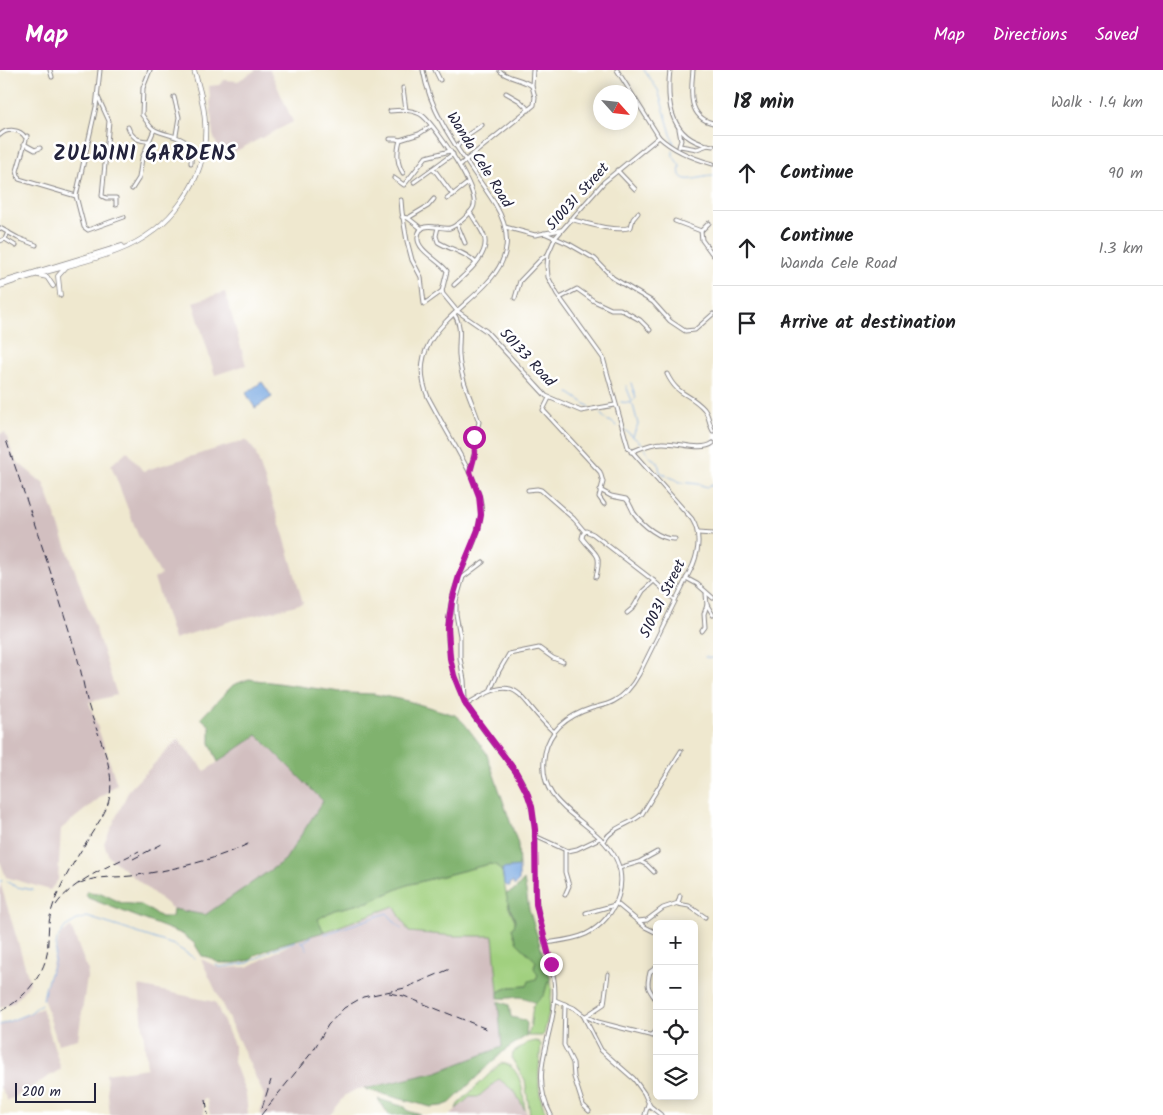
<!DOCTYPE html>
<meta charset="utf-8">
<style>
:root{--surface:#fff;--page:#f2f2f2;--text:#202124;--muted:#757577;--line:#e0e0e0;--accent:#b5179e}
body{margin:0;font-family:Kalam,sans-serif;background:var(--page);color:var(--text)}
.controls{position:absolute;right:15px;bottom:15px;display:grid;overflow:hidden;border-radius:8px;box-shadow:0 2px 12px #0003}
.controls button{width:45px;height:45px;display:grid;place-items:center;padding:0;border:0;border-bottom:1px solid var(--line);background:var(--surface);color:var(--text);font:25px sans-serif}
.compass{position:absolute;left:593px;top:15px;width:45px;height:45px;border-radius:50%;background:var(--surface);box-shadow:0 2px 12px #0003;rotate:117deg}
.scale{position:absolute;left:15px;bottom:12px;width:81px;box-sizing:border-box;padding-left:5px;border:2px solid #22223b;border-top:0;font-size:14px;line-height:18px;white-space:nowrap;color:#22223b;-webkit-text-stroke:4px #fff;paint-order:stroke}
.stop{position:absolute;width:15px;height:15px;margin:-11px;border:4px solid #b5179e;border-radius:50%;background:#fff}
.stop.end{background:#b5179e;border-color:#fff;box-shadow:0 1px 5px #0008}
.list{margin:0;padding:0;list-style:none}
h2{display:flex;justify-content:space-between;align-items:center;height:65px;margin:0;padding:0 20px;font-size:21px}
h2 small{font-size:16px;font-weight:400;color:var(--muted)}
.list li{display:grid;grid-template-columns:32px 1fr auto;gap:15px;align-items:center;box-sizing:border-box;height:75px;padding:0 20px;border-top:1px solid var(--line)}
.list b{display:block;font-size:19px;white-space:nowrap}
.list p{margin:0;font-size:16px;white-space:nowrap;color:var(--muted)}
.list em{font-size:16px;font-style:normal;color:var(--muted)}
.icon{flex:none;width:28px;height:28px;fill:none;stroke:currentColor;stroke-width:2;stroke-linecap:round;stroke-linejoin:round}
.map{position:relative;flex:none;width:713px;height:1045px;overflow:hidden}
header{display:flex;align-items:center;gap:30px;box-sizing:border-box;height:70px;padding:0 25px;background:var(--accent);color:#fff}
header strong{font-size:24px}
nav{display:flex;gap:28px;margin-inline-start:auto;font-size:18px}
main{display:flex}
aside{flex:1;background:var(--surface)}
.map>svg:first-child{display:block}
.industrial{fill:#d2bfc0}
.green{fill:#a1d07f;stroke:#62795d}
.forest{fill:#80b26e;stroke:#516a54}
.water{fill:#77a7e1;stroke:#4c648e}
.lines{fill:none;stroke-linecap:round;stroke-linejoin:round}
.stream{stroke:#77a7e1;stroke-width:1}
.minor-casing{stroke:#888585;stroke-width:5}
.major-casing{stroke:#888585;stroke-width:5.5}
.minor{stroke:#fff;stroke-width:3}
.major{stroke:#fff;stroke-width:4}
.rail{stroke:#22223b;stroke-width:1;stroke-dasharray:8 4;stroke-linecap:butt}
.route{stroke:#b5179e;stroke-width:6}
.labels{text-anchor:middle;dominant-baseline:central;stroke-width:5;stroke-linejoin:round;paint-order:stroke}
.street-label{font-size:15px;fill:#22223b;stroke:#fff}
.district-label{font-size:20px;font-weight:bold;letter-spacing:1px;fill:#22223b;stroke:#fff}
</style>
<header>
<strong>Map</strong>
<nav><a>Map</a><a>Directions</a><a>Saved</a></nav>
</header>
<main>
<div class="map">
<svg width="713" height="1045" viewBox="0 0 713 1045">
<rect width="100%" height="100%" fill="#fff"/>
<filter id="ink" filterUnits="userSpaceOnUse"><feTurbulence type="fractalNoise" baseFrequency=".02" numOctaves="2"/><feDisplacementMap in="SourceGraphic" scale="10" xChannelSelector="R" yChannelSelector="G"/><feConvolveMatrix kernelMatrix="1 2 1 2 8 2 1 2 1" color-interpolation-filters="sRGB"/></filter>
<filter id="wash" filterUnits="userSpaceOnUse"><feTurbulence type="fractalNoise" baseFrequency=".0096" numOctaves="4" result="noise"/><feDisplacementMap in="SourceGraphic" scale="20" xChannelSelector="R" yChannelSelector="G"/><feGaussianBlur stdDeviation="1.12" result="paint"/><feColorMatrix in="noise" values="0 0 0 0 0 0 0 0 0 0 0 0 0 0 0 0 0 1.4 0 .05"/><feComposite in="paint" operator="in"/></filter>
<g filter="url(#wash)">
<rect width="100%" height="100%" fill="#efe8cf"/>
<!-- industrial -->
<g class="industrial">
<path d="M256,0H270L293,52L222,88L213,65L209,16L219,15L224,10L238,11Z"/>
<path d="M225,222L246,295L215,305L193,232Z"/>
<path d="M5,362L15,390L44,414L94,554L117,625L89,632L117,714L61,759L58,810L50,820L6,807L0,791V364Z"/>
<path d="M246,370L255,381L284,466L303,533L270,542L234,550L174,569L154,508L161,505L138,465L111,395L127,381L143,401Z"/>
<path d="M257,665L323,731L285,790L205,845L173,839L109,787L104,773L129,720L178,669L205,701Z"/>
<path d="M0,812L30,913L14,932L0,938Z"/>
<path d="M394,836L455,866H493L502,977L437,1002L355,1020L346,1025L330,1045H260L264,1025L201,889L220,898L248,897L294,872Z"/>
<path d="M71,857L88,901L78,969L58,974L43,927L60,866Z"/>
<path d="M139,916L215,932L234,975V992L246,1024L248,1045H210L207,1029H203L204,1045H110L106,1004L147,998Z"/>
<path d="M42,938L61,999L8,1031L0,1017V955Z"/>
<path d="M499,1009L515,1022L528,1045H450L470,1027H478Z"/>
</g>
<!-- green -->
<g class="green">
<path d="M489,794L496,795L502,802L509,838L515,850V854L512,859L517,873L536,891L534,896L538,905L536,909L527,916L510,917L498,922L493,866H455L409,862L394,836L324,862L317,849L334,840L368,832L407,815Z"/>
<path d="M551,910C553,929 548,946 544,964L542,966H527L530,960L533,935L544,925L548,911Z"/>
<path d="M535,971L539,972L541,975C539,1001 535,1021 547,1045H530L525,1010L512,989L513,983L527,973Z"/>
<path d="M501,993C522,995 523,1024 525,1040L515,1022L499,1009L478,1027H470L456,1039L458,1034Z"/>
</g>
<!-- forest -->
<g class="forest">
<path d="M249,609L348,623L374,624L408,631L455,645L464,653L486,682L518,774L519,797L503,799L502,802L496,795L489,794L407,815L368,832L334,840L318,849L324,862L278,875L256,885L251,890L235,893H219L208,887L202,886L194,873L182,864L88,828L86,824L88,821L94,824L101,823L122,833L141,835L161,847H172L173,839L205,845L285,790L323,731L257,665L218,692L210,673V656L201,648L233,615Z"/>
<path d="M524,810L529,839L551,910L548,911L544,925L535,933C518,922 515,930 498,928V922L510,917L527,916L529,911L536,909L538,905L534,898L536,891L517,873L512,859C519,850 512,845 509,836C508,833 507,828 506,824L515,820Z"/>
<path d="M498,931L509,935L511,947L524,950L527,953L526,966L505,980L450,1033L442,1036L431,1037L364,1019L437,1002L502,977Z"/>
<path d="M378,1029L405,1037L408,1041L421,1045H389Z"/>
</g>
<!-- water -->
<g class="water">
<path d="M262,312L272,327L255,338L246,323Z"/>
<path d="M519,797V811L514,816L513,812L510,813V817L504,814L502,799Z"/>
</g>
<g class="lines">
<!-- stream -->
<g class="stream">
<path d="M644,0L658,20L674,74"/>
<path d="M673,81V86L680,96C675,119 703,105 713,106"/>
<path d="M626,316L632,331"/>
<path d="M569,323L590,337"/>
<path d="M621,332L631,333L633,335L638,354L633,366"/>
<path d="M631,332L636,328L631,313"/>
<path d="M599,342L607,351H610L617,356"/>
<path d="M625,360L643,375"/>
<path d="M645,378L650,387L658,392L660,402L680,412L698,414L707,417L713,415"/>
<path d="M705,587L713,588"/>
<path d="M0,811H2"/>
<path d="M7,812L17,817L33,820"/>
<path d="M325,864L387,843L401,859"/>
<path d="M300,871L304,873L307,879"/>
<path d="M303,872L311,867"/>
<path d="M216,895L220,897L229,896L248,893L276,878L296,871"/>
<path d="M43,929L46,915L54,893L57,869L65,857L77,850L87,847L119,857L174,875L194,888"/>
<path d="M0,955L30,943L41,934"/>
</g>
</g>
</g>
<g filter="url(#ink)">
<g class="lines">
<defs>
<g id="minor">
<path d="M50,0L52,7"/>
<path d="M100,0L96,37L76,126L84,157L88,160L124,147"/>
<path d="M150,0L143,18L142,45C146,50 150,58 155,60C174,69 194,64 191,93"/>
<path d="M423,0C432,52 468,91 495,134C550,227 390,236 428,327C438,346 448,363 458,381C467,398 478,415 481,434C483,459 468,484 459,507C448,535 445,567 452,597C459,630 479,654 499,680C510,694 522,708 528,725C541,760 532,799 537,835C540,861 550,885 554,910C561,958 525,997 551,1045"/>
<path d="M435,0L440,10"/>
<path d="M617,0L659,67C673,80 695,89 713,94"/>
<path d="M670,0C666,34 671,71 713,76"/>
<path d="M693,0C691,20 687,47 713,53"/>
<path d="M500,1C508,9 521,8 532,16"/>
<path d="M403,18L406,40"/>
<path d="M506,23L520,31L529,40"/>
<path d="M98,27L109,51L102,126L106,128H116V135"/>
<path d="M174,27L179,47L176,65"/>
<path d="M390,41C401,40 414,39 423,46C436,57 482,123 473,138C469,145 458,155 450,158C440,160 419,149 418,167C416,180 440,191 447,201L442,221L443,224L457,241L486,261L546,326L581,341L615,335"/>
<path d="M128,57C132,68 138,71 149,71"/>
<path d="M679,59L681,70L679,77"/>
<path d="M0,65C7,58 20,59 25,67"/>
<path d="M27,66L17,101L19,109L76,126"/>
<path d="M390,69H396L400,70"/>
<path d="M24,74L35,80L40,78"/>
<path d="M680,76L697,79L708,75"/>
<path d="M457,77L463,68L482,55"/>
<path d="M460,95L534,35L535,27L532,16L533,0"/>
<path d="M432,99L436,102L453,125"/>
<path d="M617,100L635,119"/>
<path d="M403,103C397,94 397,81 400,70L419,64L431,56"/>
<path d="M394,108L404,115L426,87L450,81"/>
<path d="M414,112L453,84"/>
<path d="M132,119L139,108L142,88L154,60"/>
<path d="M447,129L468,113"/>
<path d="M401,130L402,142L407,171L412,190L421,207L424,234L442,221"/>
<path d="M402,147L408,148L422,159"/>
<path d="M408,148L428,136L434,129"/>
<path d="M570,149C585,153 617,163 631,157L633,149L638,143"/>
<path d="M675,151L701,161L702,170L713,185"/>
<path d="M457,154L465,173"/>
<path d="M438,157L436,166L438,172C451,180 466,182 476,193"/>
<path d="M505,157L535,165L561,160"/>
<path d="M0,158L18,168L36,175"/>
<path d="M701,161L709,153"/>
<path d="M8,162L5,169L16,176"/>
<path d="M544,163L569,174L595,189L613,208L653,232L670,251L685,261L695,260L713,244"/>
<path d="M0,171L5,169"/>
<path d="M454,215C465,204 491,185 484,166C481,158 474,150 470,142"/>
<path d="M515,228L520,211L541,189L547,185"/>
<path d="M560,228L577,219L594,231L611,239H620L640,250L650,260"/>
<path d="M454,244C463,257 458,270 459,285C460,308 472,331 479,352L478,356L474,363L475,381L470,402"/>
<path d="M667,304C678,327 689,322 704,339C709,345 709,354 713,361"/>
<path d="M549,328L543,340L600,402L603,412L599,427L604,434"/>
<path d="M631,382C641,378 651,373 662,373C677,372 702,382 713,373"/>
<path d="M528,420L537,419L541,420L574,449L585,462"/>
<path d="M600,420L611,426L626,429C630,433 631,438 634,443C642,455 661,470 675,469"/>
<path d="M698,463L713,464"/>
<path d="M596,507C602,481 596,487 582,468L583,464L586,461L593,464L654,511L675,530"/>
<path d="M686,508L697,514L713,528"/>
<path d="M706,524L707,535L713,545"/>
<path d="M627,543L633,538L643,521L654,511"/>
<path d="M702,561L705,557L704,544L707,535"/>
<path d="M490,621L499,601L509,584L539,578L553,588L563,592"/>
<path d="M465,629L464,610L460,588V566L456,544V531L463,507L483,492"/>
<path d="M466,635C522,598 516,629 554,662"/>
<path d="M535,766L568,781L577,779L600,768"/>
<path d="M604,771C614,755 629,756 642,744L681,681"/>
<path d="M565,781V802L569,816L565,825"/>
<path d="M641,792L647,795L654,802"/>
<path d="M619,798L639,792L657,782"/>
<path d="M616,833L645,857L657,863"/>
<path d="M678,834L689,836L705,847"/>
<path d="M586,843L615,835"/>
<path d="M638,851L647,850L663,838L678,833L680,826"/>
<path d="M545,873C558,871 573,870 586,864C618,848 633,807 609,778C584,745 535,735 545,683C550,658 570,645 592,638C600,636 607,635 614,631C626,625 633,615 639,604L693,495C699,480 701,464 692,449L628,377L603,288L557,224L548,207L547,196L548,184L555,168L604,112L659,67"/>
<path d="M657,897L650,902C646,918 648,918 657,931"/>
<path d="M555,930L574,938L583,945L598,952L657,967"/>
<path d="M565,934L564,975L573,993L574,1007L583,1035L589,1041"/>
<path d="M583,945L601,980L634,1009L644,1023L650,1036L661,1045"/>
<path d="M586,946L604,934L608,904"/>
<path d="M651,965L657,960"/>
<path d="M645,1045L648,1034"/>
</g>
<g id="major">
<path d="M38,205L47,207L53,216"/>
<path d="M0,213L122,176"/>
<path d="M0,216C38,202 79,195 117,181C170,161 209,110 205,52C204,34 199,17 194,0"/>
<path d="M60,225L58,206L66,197"/>
</g>
</defs>
<!-- minor casing -->
<use href="#minor" class="minor-casing"/>
<!-- major casing -->
<use href="#major" class="major-casing"/>
<!-- minor -->
<use href="#minor" class="minor"/>
<!-- major -->
<use href="#major" class="major"/>
<!-- rail -->
<g class="rail">
<path d="M133,789L162,774"/>
<path d="M78,814C98,805 112,808 131,806C172,800 213,791 250,773"/>
<path d="M56,835C73,810 112,795 139,781"/>
<path d="M389,923L404,926L487,959"/>
<path d="M0,941C21,932 43,907 47,884C49,869 47,854 52,839C60,813 76,789 90,766C98,753 108,740 110,725C115,695 96,663 88,634C84,619 82,604 78,590C56,516 31,443 6,370"/>
<path d="M206,1030L208,1045"/>
<path d="M262,1038L271,1010"/>
<path d="M261,1045L313,981L328,955L344,938L363,927L405,918L450,899"/>
</g>
</g>
</g>
<g class="lines" filter="url(#ink)">
<!-- route -->
<path class="route" d="M474,367L475,384L470,402L479,426L481,445L478,460L459,506L452,531L448,558L450,588L454,606L466,635L516,702L528,725L532,737L535,760L536,834L551,894"/>
</g>
<g class="labels">
<!-- street labels -->
<g class="street-label">
<text transform="translate(479 90) rotate(58)">Wanda Cele Road</text>
<text transform="translate(578 127) rotate(-48)">510031 Street</text>
<text transform="translate(527 288) rotate(47)">50133 Road</text>
<text transform="translate(663 529) rotate(-64)">510031 Street</text>
</g>
<!-- district labels -->
<g class="district-label">
<text x="145" y="85">ZULWINI GARDENS</text>
</g>
</g>
</svg>
<div class="controls">
<button>+</button>
<button>−</button>
<button><svg class="icon" aria-label="locate" viewBox="0 0 24 24"><circle cx="12" cy="12" r="6"/><path d="M12 2v4M12 18v4M2 12h4M18 12h4"/></svg></button>
<button><svg class="icon" aria-label="layers" viewBox="0 0 24 24"><path d="M12 4l9 5-9 5-9-5zM3 14l9 5 9-5"/></svg></button>
</div>
<svg class="compass" viewBox="-18 -18 36 36"><path d="M0-13l5 13h-10z" fill="#e53935"/><path d="M0 13l5-13h-10z" fill="#757577"/></svg>
<div class="scale">200 m</div>
<div class="stop" style="left:474px;top:367px"></div>
<div class="stop end" style="left:551px;top:894px"></div>
</div>
<aside>
<h2>18 min<small>Walk · 1.4 km</small></h2>
<ul class="list">
<li><svg class="icon" aria-label="ahead" viewBox="0 0 24 24"><path d="M12 20V5M6 11l6-6 6 6"/></svg><div><b>Continue</b></div><em>90 m</em></li>
<li><svg class="icon" aria-label="ahead" viewBox="0 0 24 24"><path d="M12 20V5M6 11l6-6 6 6"/></svg><div><b>Continue</b><p>Wanda Cele Road</p></div><em>1.3 km</em></li>
<li><svg class="icon" aria-label="arrive" viewBox="0 0 24 24"><path d="M6 21V4h12l-3 4 3 4H6"/></svg><div><b>Arrive at destination</b></div></li>
</ul>
</aside>
</main>
